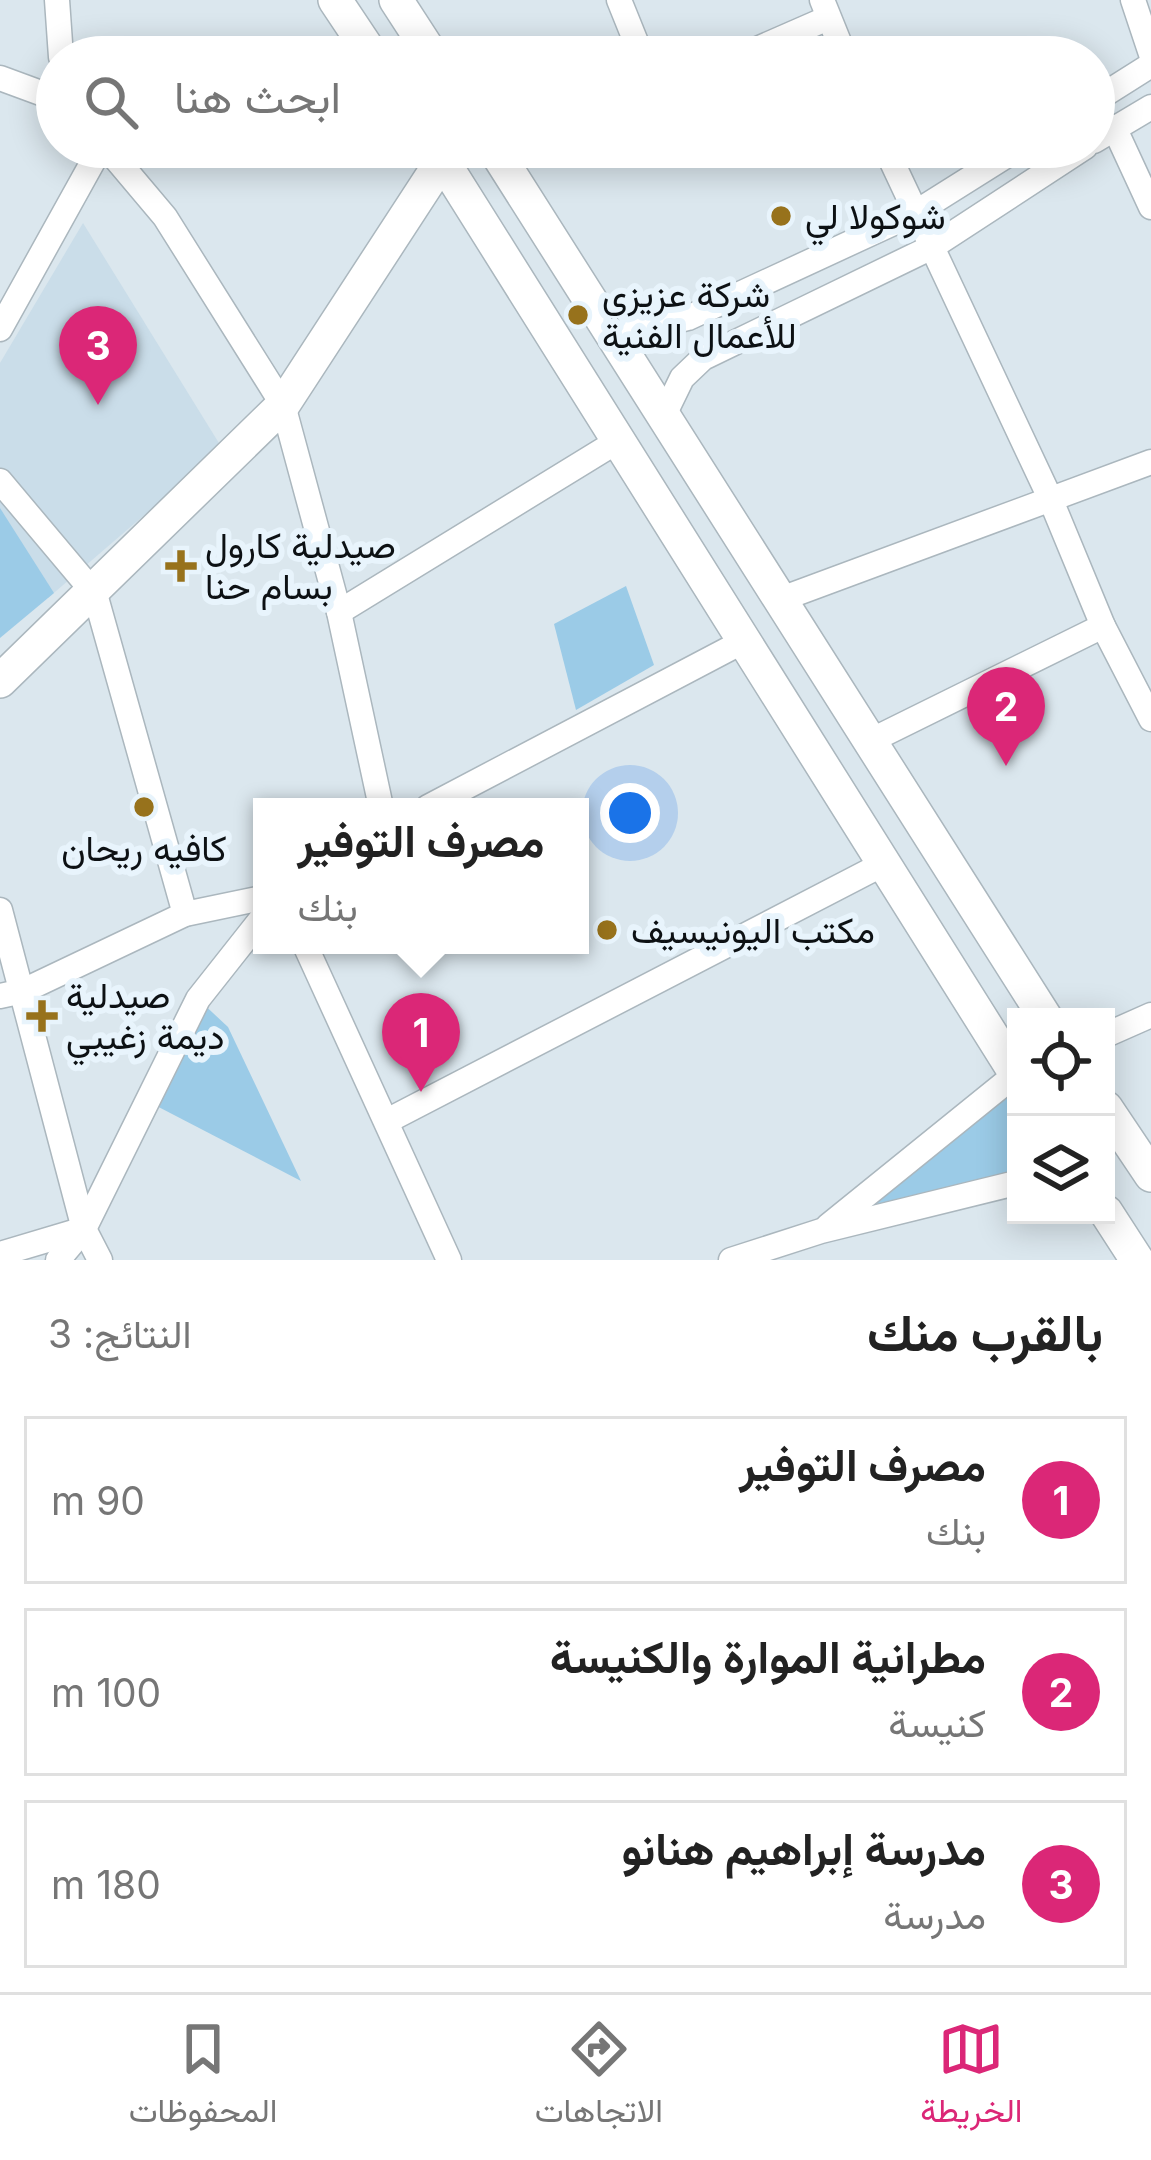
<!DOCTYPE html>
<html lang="ar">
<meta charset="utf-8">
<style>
:root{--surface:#fff;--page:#f2f2f2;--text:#222;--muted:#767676;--line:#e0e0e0;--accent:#db2777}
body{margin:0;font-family:Inter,Vazirmatn,sans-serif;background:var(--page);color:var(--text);direction:rtl}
.controls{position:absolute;right:36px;bottom:36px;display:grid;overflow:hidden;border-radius:0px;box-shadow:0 6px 30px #0003}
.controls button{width:108px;height:108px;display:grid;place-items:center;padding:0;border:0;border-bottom:3px solid var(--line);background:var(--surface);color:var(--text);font:60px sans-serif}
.you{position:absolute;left:630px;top:813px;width:42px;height:42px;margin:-30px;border:9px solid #fff;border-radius:50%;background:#1a73e8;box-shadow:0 0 0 18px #1a73e833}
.badge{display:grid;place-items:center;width:78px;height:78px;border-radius:50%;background:var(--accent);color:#fff;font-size:39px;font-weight:700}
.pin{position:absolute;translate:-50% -99px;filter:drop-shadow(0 3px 6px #0008)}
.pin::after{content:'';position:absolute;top:63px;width:42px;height:36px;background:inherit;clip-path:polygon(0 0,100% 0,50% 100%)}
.popup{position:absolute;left:253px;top:798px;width:336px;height:156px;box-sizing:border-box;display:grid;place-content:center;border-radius:0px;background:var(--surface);filter:drop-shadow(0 3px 9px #0005);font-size:39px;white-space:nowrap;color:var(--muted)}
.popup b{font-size:45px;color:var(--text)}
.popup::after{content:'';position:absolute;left:50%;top:100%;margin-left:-24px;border:24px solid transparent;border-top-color:var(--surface)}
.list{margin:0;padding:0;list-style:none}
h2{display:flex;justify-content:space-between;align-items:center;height:156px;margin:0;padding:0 48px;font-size:51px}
h2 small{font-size:39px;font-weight:400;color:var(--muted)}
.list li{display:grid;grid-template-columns:78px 1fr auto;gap:36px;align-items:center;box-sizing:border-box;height:168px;margin:0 24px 24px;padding:0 24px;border:3px solid var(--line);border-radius:0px}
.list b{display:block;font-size:45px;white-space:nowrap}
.list p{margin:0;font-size:39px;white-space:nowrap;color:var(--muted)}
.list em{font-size:39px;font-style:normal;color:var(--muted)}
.icon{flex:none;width:66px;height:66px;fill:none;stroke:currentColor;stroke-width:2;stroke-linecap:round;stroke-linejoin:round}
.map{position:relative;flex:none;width:1151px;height:1260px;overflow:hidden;direction:ltr}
.search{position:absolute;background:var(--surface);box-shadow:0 6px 30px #0003;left:36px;right:36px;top:36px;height:132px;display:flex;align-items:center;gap:30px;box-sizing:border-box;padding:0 42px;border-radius:66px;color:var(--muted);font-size:45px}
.sheet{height:732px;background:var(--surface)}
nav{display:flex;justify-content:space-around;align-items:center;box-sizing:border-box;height:168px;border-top:3px solid var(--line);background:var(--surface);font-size:33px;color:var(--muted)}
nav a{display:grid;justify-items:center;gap:6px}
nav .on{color:var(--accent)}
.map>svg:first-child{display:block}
.built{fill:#cadde9}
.green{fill:#9bcbe7}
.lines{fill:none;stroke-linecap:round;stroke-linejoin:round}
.minor-casing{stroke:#abb7be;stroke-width:27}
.major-casing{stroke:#abb7be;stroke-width:36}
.minor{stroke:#fff;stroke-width:24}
.major{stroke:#fff;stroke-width:33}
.poi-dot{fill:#97721c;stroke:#e8f4fc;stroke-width:4.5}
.labels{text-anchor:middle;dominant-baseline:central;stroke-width:12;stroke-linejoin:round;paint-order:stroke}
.poi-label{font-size:36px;fill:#0d1114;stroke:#e8f4fc;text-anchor:start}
</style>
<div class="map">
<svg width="1151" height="1260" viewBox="0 0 1151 1260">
<rect width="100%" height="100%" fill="#dbe7ee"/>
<!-- built -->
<path class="built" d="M83,223L222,448L48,598L0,510V363Z"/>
<!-- green -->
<g class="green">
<path d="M0,508L54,593L0,638Z"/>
<path d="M626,586L654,665L576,710L554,624Z"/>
<path d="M198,999L228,1027L301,1181L147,1101Z"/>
<path d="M1005,1091L1016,1108V1174L852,1214Z"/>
</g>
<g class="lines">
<defs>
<g id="minor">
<path d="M57,0L61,57"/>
<path d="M619,0L642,57"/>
<path d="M822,0L845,57"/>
<path d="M1133,0L1151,54"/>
<path d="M739,57L828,18"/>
<path d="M0,78L57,99"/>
<path d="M1094,101L1151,65"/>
<path d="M1114,127L1151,207"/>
<path d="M1094,141L1151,107"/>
<path d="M106,147L165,217L283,405L339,612L381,807"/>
<path d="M885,147L1050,498L1103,626L1151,719"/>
<path d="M504,163L538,147"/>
<path d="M0,329L101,147"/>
<path d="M610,329L649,328L688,318L915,213L1020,147"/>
<path d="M665,413L682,378L703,358L932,247L1085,147"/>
<path d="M0,481L95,594L185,914"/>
<path d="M784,598L1151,462"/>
<path d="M339,612L621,439"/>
<path d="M868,742L1103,626"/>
<path d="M428,807L742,642"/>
<path d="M0,910L84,1229L100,1260"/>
<path d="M305,945L449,1260"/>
<path d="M0,996L23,991L185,914L262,898"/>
<path d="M1106,1035L1151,1015"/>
<path d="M387,1121L885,863"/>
<path d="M828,1226L1016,1074"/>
<path d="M0,1254L84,1229"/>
<path d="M58,1260L84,1229L198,999L262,918"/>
<path d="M731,1260L821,1231L1016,1183"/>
</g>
<g id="major">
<path d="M335,0L373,57"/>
<path d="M396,0L433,57"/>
<path d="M434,147L1016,1074"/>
<path d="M493,147L1045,1017"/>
<path d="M0,681L283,405L451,147"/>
<path d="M1106,1108L1151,1175"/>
<path d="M1106,1212L1137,1260"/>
</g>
</defs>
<!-- minor casing -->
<use href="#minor" class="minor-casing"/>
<!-- major casing -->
<use href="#major" class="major-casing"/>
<!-- minor -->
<use href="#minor" class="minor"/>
<!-- major -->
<use href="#major" class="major"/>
</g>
<!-- markers -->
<g class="poi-dot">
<circle cx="781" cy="216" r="12"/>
<circle cx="578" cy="315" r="12"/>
<path d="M175 548h12v12h12v12h-12v12h-12v-12h-12v-12h12z"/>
<circle cx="144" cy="807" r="12"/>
<circle cx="607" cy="930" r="12"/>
<path d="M36 998h12v12h12v12h-12v12h-12v-12h-12v-12h12z"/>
</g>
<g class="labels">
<!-- poi labels -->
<g class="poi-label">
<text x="805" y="216">شوكولا لي</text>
<text x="602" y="294">شركة عزيزي<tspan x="602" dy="41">للأعمال الفنية</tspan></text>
<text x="205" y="545">صيدلية كارول<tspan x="205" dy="41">بسام حنا</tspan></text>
<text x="144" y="848" text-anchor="middle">كافيه ريحان</text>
<text x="631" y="930">مكتب اليونيسيف</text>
<text x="66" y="995">صيدلية<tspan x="66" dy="41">ديمة زغيبي</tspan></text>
</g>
</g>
</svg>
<div class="controls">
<button><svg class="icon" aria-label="locate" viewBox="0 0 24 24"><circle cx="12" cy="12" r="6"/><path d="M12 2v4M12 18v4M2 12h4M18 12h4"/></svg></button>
<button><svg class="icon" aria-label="layers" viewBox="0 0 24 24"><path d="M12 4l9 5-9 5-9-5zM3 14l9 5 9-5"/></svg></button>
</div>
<div class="you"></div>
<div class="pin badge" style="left:421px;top:1092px">1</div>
<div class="popup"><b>مصرف التوفير</b>بنك</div>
<div class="pin badge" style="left:1006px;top:766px">2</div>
<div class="pin badge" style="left:98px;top:405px">3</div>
<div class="search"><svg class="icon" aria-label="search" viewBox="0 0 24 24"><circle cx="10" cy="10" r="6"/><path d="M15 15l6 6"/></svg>ابحث هنا</div>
</div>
<section class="sheet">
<h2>بالقرب منك<small>النتائج: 3</small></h2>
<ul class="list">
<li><span class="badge">1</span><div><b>مصرف التوفير</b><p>بنك</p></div><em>90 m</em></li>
<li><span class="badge">2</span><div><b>مطرانية الموارة والكنيسة</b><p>كنيسة</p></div><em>100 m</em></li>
<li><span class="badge">3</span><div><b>مدرسة إبراهيم هنانو</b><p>مدرسة</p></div><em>180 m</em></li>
</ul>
</section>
<nav>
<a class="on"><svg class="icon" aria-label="map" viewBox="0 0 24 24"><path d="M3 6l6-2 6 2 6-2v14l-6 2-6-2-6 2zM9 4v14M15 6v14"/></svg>الخريطة</a>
<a><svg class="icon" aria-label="directions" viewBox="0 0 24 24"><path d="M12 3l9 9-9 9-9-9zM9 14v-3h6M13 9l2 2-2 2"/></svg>الاتجاهات</a>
<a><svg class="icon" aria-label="saved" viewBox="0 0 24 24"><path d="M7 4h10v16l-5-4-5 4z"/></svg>المحفوظات</a>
</nav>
